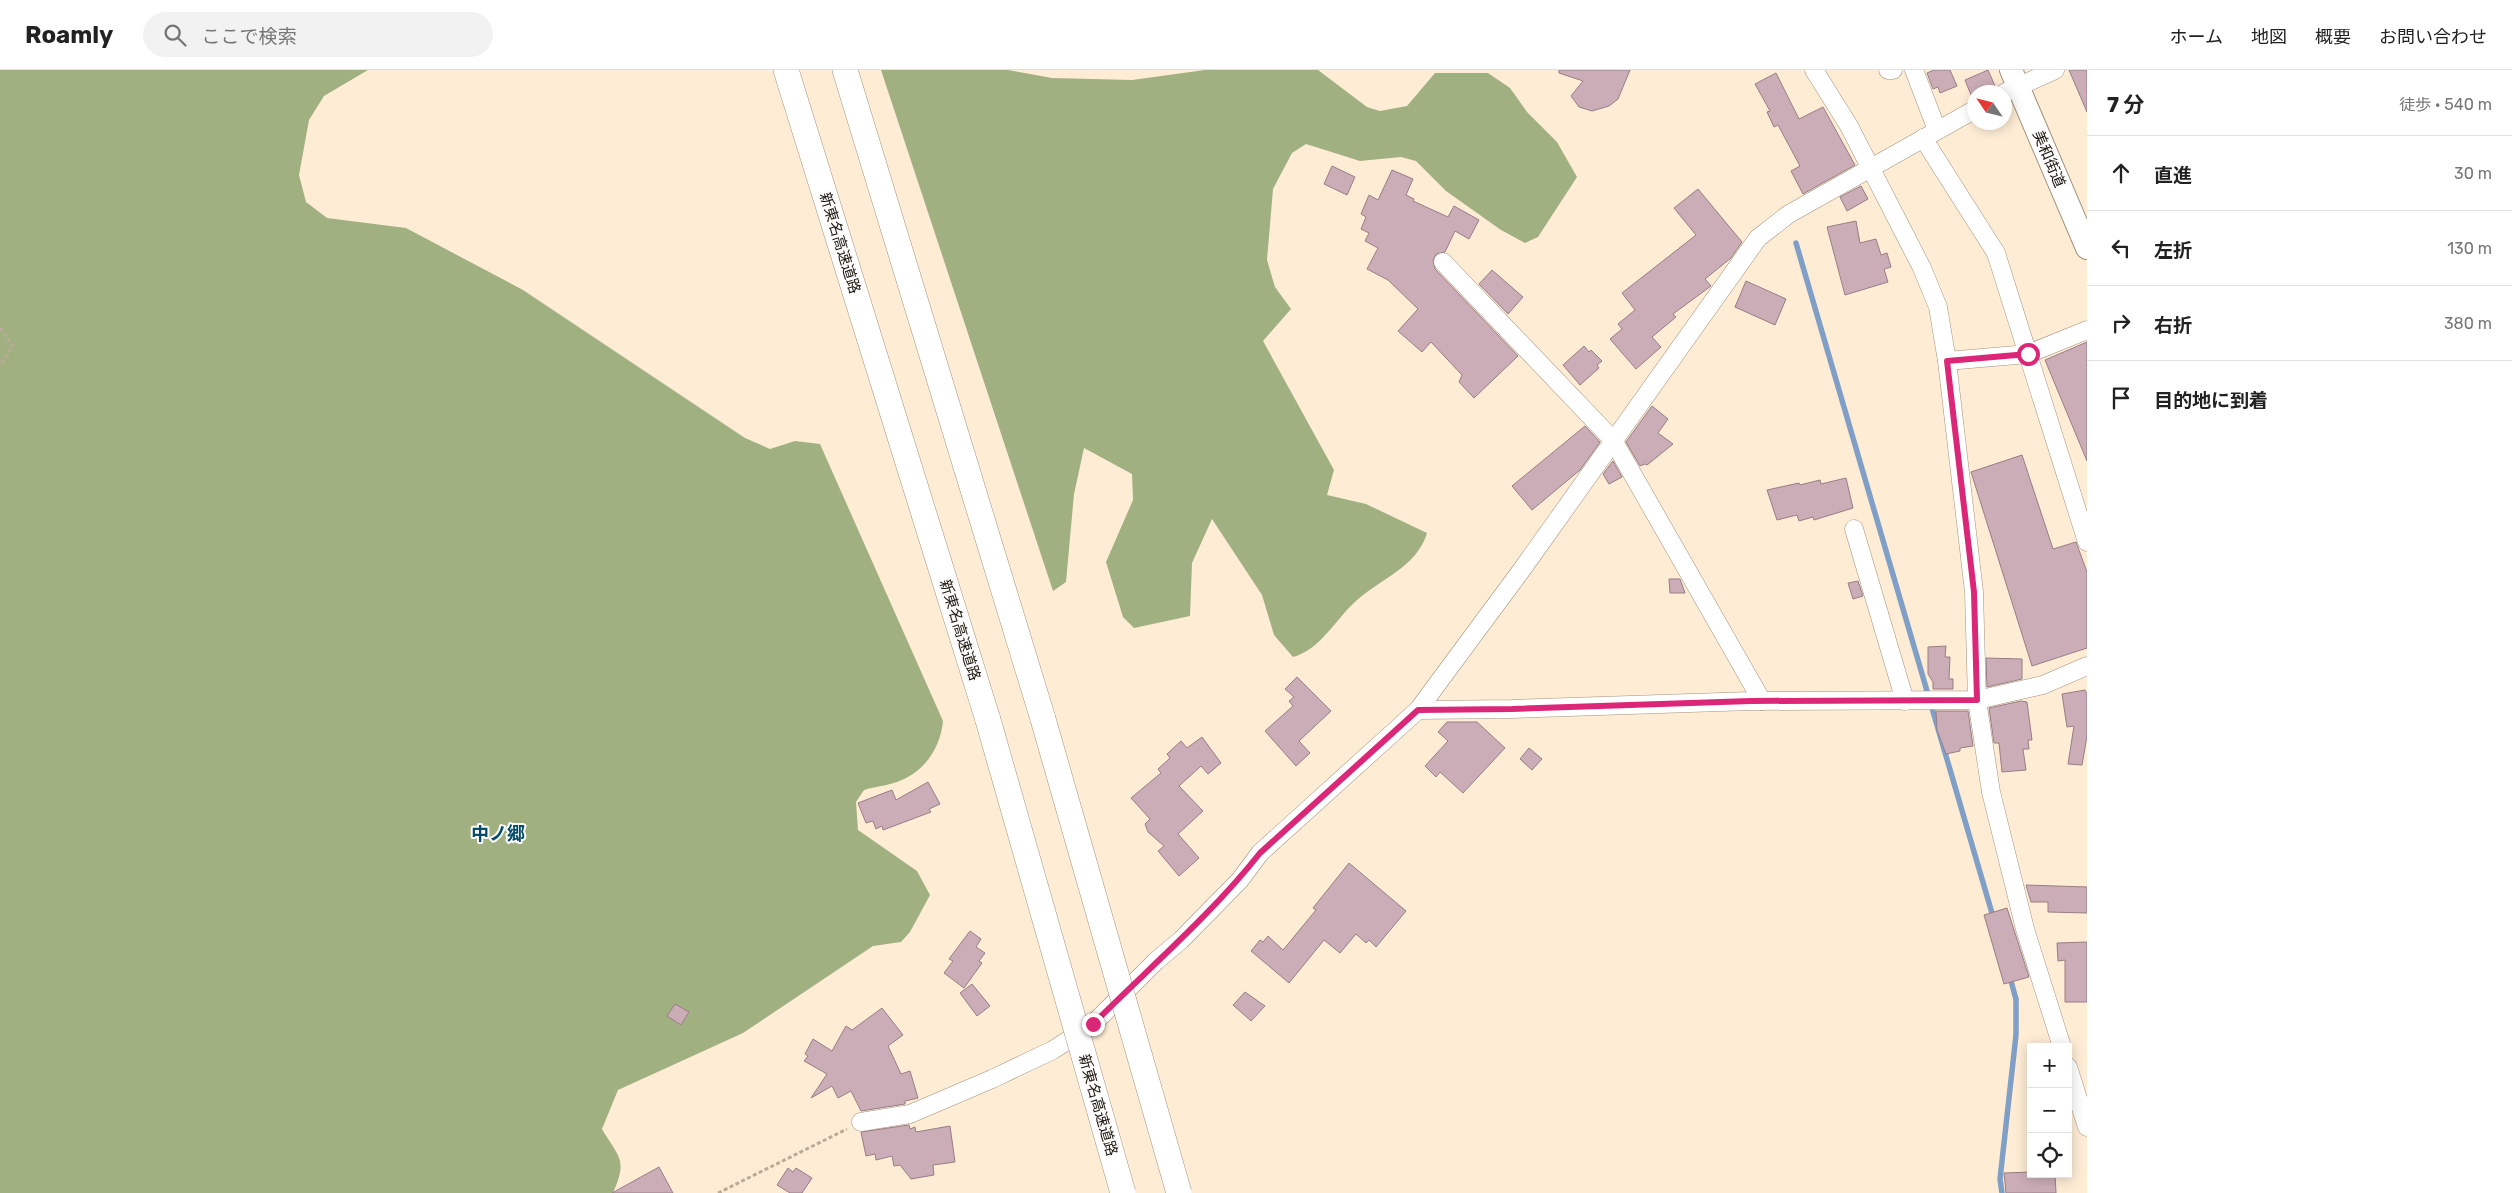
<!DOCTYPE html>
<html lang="ja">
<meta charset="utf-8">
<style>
:root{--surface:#fff;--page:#f2f2f2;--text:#222;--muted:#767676;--line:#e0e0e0}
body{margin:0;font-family:Rubik,"Noto Sans JP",sans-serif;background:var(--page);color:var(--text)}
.controls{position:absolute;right:15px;bottom:15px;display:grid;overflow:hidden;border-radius:0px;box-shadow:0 2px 12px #0003}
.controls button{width:45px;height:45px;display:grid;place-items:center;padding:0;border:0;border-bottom:1px solid var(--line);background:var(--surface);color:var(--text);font:25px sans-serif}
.compass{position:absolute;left:1967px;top:15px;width:45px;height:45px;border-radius:50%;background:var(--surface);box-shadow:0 2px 12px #0003;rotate:305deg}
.stop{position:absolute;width:15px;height:15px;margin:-11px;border:4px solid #db2777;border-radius:50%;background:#fff}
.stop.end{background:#db2777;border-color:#fff;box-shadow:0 1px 5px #0008}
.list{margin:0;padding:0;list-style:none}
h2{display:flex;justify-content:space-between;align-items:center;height:65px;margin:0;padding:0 20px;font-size:21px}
h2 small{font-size:16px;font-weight:400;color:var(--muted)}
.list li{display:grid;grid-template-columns:32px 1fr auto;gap:15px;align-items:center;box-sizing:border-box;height:75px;padding:0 20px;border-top:1px solid var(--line)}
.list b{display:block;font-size:19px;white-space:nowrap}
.list em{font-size:16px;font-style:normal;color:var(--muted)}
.icon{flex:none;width:28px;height:28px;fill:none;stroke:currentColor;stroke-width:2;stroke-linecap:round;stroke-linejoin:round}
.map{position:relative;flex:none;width:2087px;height:1123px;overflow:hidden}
header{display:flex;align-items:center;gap:30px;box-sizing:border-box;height:70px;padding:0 25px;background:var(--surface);border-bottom:1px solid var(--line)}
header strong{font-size:24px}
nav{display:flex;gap:28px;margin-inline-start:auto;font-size:18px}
.search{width:350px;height:45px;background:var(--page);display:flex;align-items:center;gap:12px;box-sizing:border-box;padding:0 18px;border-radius:28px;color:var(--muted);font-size:19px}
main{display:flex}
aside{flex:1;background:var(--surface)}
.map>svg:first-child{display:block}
.forest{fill:#a0b081}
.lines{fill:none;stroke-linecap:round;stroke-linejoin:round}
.stream{stroke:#809fc7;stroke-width:5.5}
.building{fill:#cbadb7;stroke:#997d86}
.minor-casing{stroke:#a3927c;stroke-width:19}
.major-casing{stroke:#a3927c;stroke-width:24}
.highway-casing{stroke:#a3927c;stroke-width:26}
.path{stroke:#baab99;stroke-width:3;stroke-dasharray:4 2.5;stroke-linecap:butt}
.minor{stroke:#fff;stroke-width:18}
.major{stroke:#fff;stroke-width:22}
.highway{stroke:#fff;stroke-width:25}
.highway-bridge-casing{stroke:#a3927c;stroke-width:26;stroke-linecap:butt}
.highway-bridge{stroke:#fff;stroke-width:25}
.route{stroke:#db2777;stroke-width:6}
.labels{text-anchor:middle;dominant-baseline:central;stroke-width:4;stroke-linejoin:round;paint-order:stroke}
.street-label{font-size:15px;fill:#1d160e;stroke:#fcfcfc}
.quarter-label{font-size:18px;font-weight:bold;fill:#054c6a;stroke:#fcfcfc}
</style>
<header>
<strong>Roamly</strong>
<div class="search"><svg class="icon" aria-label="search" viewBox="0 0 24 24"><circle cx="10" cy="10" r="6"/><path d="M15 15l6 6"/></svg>ここで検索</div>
<nav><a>ホーム</a><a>地図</a><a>概要</a><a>お問い合わせ</a></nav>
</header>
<main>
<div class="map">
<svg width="2087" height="1123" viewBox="0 0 2087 1123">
<rect width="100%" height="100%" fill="#feecd5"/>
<!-- forest -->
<g class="forest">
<path d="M0,0H368L324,26L309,50L299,105L306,132L327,148L406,158L523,220L745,368L770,379L795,371L820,374L943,651C941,674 928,697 906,708C894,715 877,716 864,720L856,732L858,760L917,801L930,825L910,862L901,872L873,876L743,963L618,1020L602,1059C619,1088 628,1089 613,1123H0Z"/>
<path d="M881,0H1008L1052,8L1132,10L1205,0H1318L1367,37L1380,41L1407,36L1435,3H1488L1510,18L1527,42L1557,72L1577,107L1538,167L1525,173L1501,160L1446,121L1416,91L1401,87L1360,91L1306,74L1292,83L1273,119L1267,190L1275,217L1291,239L1263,271L1334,400L1327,425L1366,434L1427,463C1417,497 1380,509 1356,531C1335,550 1320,580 1293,587L1274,565L1262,525L1212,449L1192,493L1190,546L1134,558L1123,547L1106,492L1133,430L1132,404L1084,378L1074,424L1066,512L1053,521Z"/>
</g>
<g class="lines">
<!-- stream -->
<g class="stream">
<path d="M1796,173L1994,850"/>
<path d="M2002,1123L2000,1109L2016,965V929L2009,904"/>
</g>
</g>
<!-- building -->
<g class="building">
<path d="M1559,0H1630L1618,29L1609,36L1592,41L1579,37L1571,26L1583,11L1559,3Z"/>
<path d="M1934,0H1950L1957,16L1940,23L1938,17L1933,19L1927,3Z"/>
<path d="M1988,0L1995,16L1971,25L1965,10Z"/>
<path d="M2069,0H2087V42Z"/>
<path d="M1776,3L1799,49L1823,37L1855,95L1803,124L1791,101L1800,96L1778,55L1774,57L1767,42L1770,41L1755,14Z"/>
<path d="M1332,96L1355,107L1347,125L1324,114Z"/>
<path d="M1392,100L1413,109L1406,125L1414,129L1413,131L1448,147L1454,136L1479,150L1469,169L1455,161L1445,182L1436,184L1433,190L1435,199L1518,286L1474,328L1459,312L1462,305L1431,272L1422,282L1398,261L1418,239L1388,210L1367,199L1378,178L1365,171L1369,163L1361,159L1366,147L1361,144L1369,125L1378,130Z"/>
<path d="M1861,116L1868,129L1847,141L1840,127Z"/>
<path d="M1698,119L1742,172L1731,188L1705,209L1711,216L1673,244L1676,247L1652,267L1661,277L1636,299L1610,269L1622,259L1618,254L1635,240L1622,223L1696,165L1674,138Z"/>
<path d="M1856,151L1860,173L1876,169L1881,185L1887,183L1891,197L1884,199L1888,212L1845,225L1827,157Z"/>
<path d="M1492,200L1523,227L1508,244L1479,214Z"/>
<path d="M1746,211L1786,229L1775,255L1735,237Z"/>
<path d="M2087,272V391L2045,290Z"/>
<path d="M1584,276L1589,282L1591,280L1602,291L1597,295L1599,298L1580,315L1563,295Z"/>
<path d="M1652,336L1668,349L1658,363L1673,374L1647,395L1645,394L1640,396L1626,372Z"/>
<path d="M1585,356L1600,372L1580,400L1532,440L1512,416Z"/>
<path d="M2022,385L2053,479L2076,472L2087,502V578L2032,596L1971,402Z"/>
<path d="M1613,391L1622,407L1609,414L1603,404Z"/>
<path d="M1846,408L1853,438L1814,450L1813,447L1799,451L1797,445L1777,450L1767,420L1799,413L1800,415L1820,410L1821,414Z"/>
<path d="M1669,509H1680L1685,523H1670Z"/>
<path d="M1858,511L1863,526L1853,529L1848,513Z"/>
<path d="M1946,576L1945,587H1950L1949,609H1953V619H1933V612L1928,604V577Z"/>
<path d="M1986,588L2022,589V609L1987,617Z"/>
<path d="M1297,607L1331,641L1299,671L1310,683L1296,696L1265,661L1293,636L1289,631L1294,627L1285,619Z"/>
<path d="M2085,620L2087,624V666L2082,695L2068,694L2074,656L2067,657L2062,624Z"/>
<path d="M2021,631L2027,632L2032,670H2028L2029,679H2023L2026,700L2002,702L1999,673H1994L1989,638Z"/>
<path d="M1936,641H1968L1973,676L1960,678V681L1946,684L1937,660Z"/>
<path d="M1447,652H1477L1505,678L1463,723L1440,702L1436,707L1425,696L1448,671L1438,662Z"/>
<path d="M1202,667L1221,693L1208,704L1201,696L1179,716L1203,741L1178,764L1199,788L1179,806L1158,781L1164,776L1148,762L1145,754L1150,749L1131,728L1161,703L1158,699L1170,688L1167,684L1181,671L1187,678Z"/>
<path d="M1529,678L1542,689L1532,700L1520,689Z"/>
<path d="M928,712L940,734L929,739L931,742L883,760L882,756L876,759L873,751L866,753L858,733L892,720L896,730Z"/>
<path d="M1349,793L1406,841L1376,877L1369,870L1366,873L1356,864L1340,883L1324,870L1289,913L1251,881L1260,870L1263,872L1268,866L1283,880L1316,840L1313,838Z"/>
<path d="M2026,815L2087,817V843L2048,842V832H2031Z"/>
<path d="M2007,838L2029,907L2004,914L1984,845Z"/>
<path d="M970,861L981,869L976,877L985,883L979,891L982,893L964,918L944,903L953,891L949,889Z"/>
<path d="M2087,872V932H2065V890L2058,891L2057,873Z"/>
<path d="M972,914L990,936L977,946L960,923Z"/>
<path d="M1245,922L1265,936L1251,951L1233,935Z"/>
<path d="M675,934L689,942L681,955L667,946Z"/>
<path d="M882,938L903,965L888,976L901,1004L910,1001L918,1028L905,1031V1034L861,1041L851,1021L838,1028L832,1016L811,1028L827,1004L804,991L808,986L805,984L813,969L832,981L846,956L852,960Z"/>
<path d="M909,1055L910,1059L915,1057L916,1062L950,1056L955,1092L933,1095L934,1105L911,1109L900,1095L894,1096L892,1086L876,1090L875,1084L866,1086L861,1062Z"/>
<path d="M659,1097L673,1123H612Z"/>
<path d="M788,1098L793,1102L796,1098L812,1108L802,1123H790L777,1115Z"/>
<path d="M2031,1102V1104H2055L2056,1123H2006L2004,1103Z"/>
</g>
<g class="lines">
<defs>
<g id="minor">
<path d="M1814,0L1849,56L1922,198L1938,237L1947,291L1974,522L1977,630L1991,722L2025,859L2062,977"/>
<path d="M1888,0H1893"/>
<path d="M1914,0L1937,60"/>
<path d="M2004,23L2055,0"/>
<path d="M1923,68L1996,183L2087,472"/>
<path d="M1443,192L1613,370L1762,631"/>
<path d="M1947,291L2028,284L2087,260"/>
<path d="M1854,459L1905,631"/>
<path d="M1418,640L1512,639L1751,631L1977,630L2043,615L2087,596"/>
<path d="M2068,997L2087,1057"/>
<path d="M861,1052L910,1044L992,1009L1053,980L1093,954L1156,891L1181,870L1240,810L1260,783L1418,640L1523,498L1758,168L1789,144L1974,40"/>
</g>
<path id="major" d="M2011,0L2087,178"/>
<g id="highway">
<path d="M786,0L988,650"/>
<path d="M845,0L1043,649"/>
</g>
</defs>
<!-- minor casing -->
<use href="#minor" class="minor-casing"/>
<!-- major casing -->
<use href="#major" class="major-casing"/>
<!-- highway casing -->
<use href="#highway" class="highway-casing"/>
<!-- path -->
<g class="path">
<path d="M0,258L13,276L0,296"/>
<path d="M718,1123L847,1059"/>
</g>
<!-- minor -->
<use href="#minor" class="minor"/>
<!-- major -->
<use href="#major" class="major"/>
<!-- highway -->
<use href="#highway" class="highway"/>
<defs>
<g id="highway-bridge">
<path d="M1043,649L1179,1123"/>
<path d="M988,650L1123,1123"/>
</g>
</defs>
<!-- highway-bridge casing -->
<use href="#highway-bridge" class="highway-bridge-casing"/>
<!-- highway-bridge -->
<use href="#highway-bridge" class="highway-bridge"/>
</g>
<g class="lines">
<!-- route -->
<path class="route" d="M1093,954C1149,898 1211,845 1260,783L1418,640L1512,639L1751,631L1977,630L1974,522L1947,291L2028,284"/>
</g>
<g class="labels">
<!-- street labels -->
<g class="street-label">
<text transform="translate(2049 89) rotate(67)">美和街道</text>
<text transform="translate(840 173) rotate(73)">新東名高速道路</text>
<text transform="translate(960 560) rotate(73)">新東名高速道路</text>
<text transform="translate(1098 1035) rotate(74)">新東名高速道路</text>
</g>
<!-- quarter labels -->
<g class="quarter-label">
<text x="498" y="764">中ノ郷</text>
</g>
</g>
</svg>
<div class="controls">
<button>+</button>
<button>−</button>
<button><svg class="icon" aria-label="locate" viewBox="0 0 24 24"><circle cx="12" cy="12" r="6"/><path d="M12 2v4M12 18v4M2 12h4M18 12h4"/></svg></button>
</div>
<svg class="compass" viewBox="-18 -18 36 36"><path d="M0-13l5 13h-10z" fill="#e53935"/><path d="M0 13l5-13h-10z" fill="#767676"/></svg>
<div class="stop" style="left:2028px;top:284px"></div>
<div class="stop end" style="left:1093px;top:954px"></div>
</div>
<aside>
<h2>7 分<small>徒歩 · 540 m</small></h2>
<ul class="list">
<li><svg class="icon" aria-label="ahead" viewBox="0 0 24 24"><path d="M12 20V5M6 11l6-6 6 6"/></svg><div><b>直進</b></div><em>30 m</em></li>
<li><svg class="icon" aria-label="left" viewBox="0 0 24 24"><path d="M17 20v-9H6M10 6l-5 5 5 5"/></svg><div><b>左折</b></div><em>130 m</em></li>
<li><svg class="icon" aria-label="right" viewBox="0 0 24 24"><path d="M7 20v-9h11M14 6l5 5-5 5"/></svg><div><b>右折</b></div><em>380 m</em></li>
<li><svg class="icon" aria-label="arrive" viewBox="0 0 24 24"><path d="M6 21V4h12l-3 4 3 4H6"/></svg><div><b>目的地に到着</b></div></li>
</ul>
</aside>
</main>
